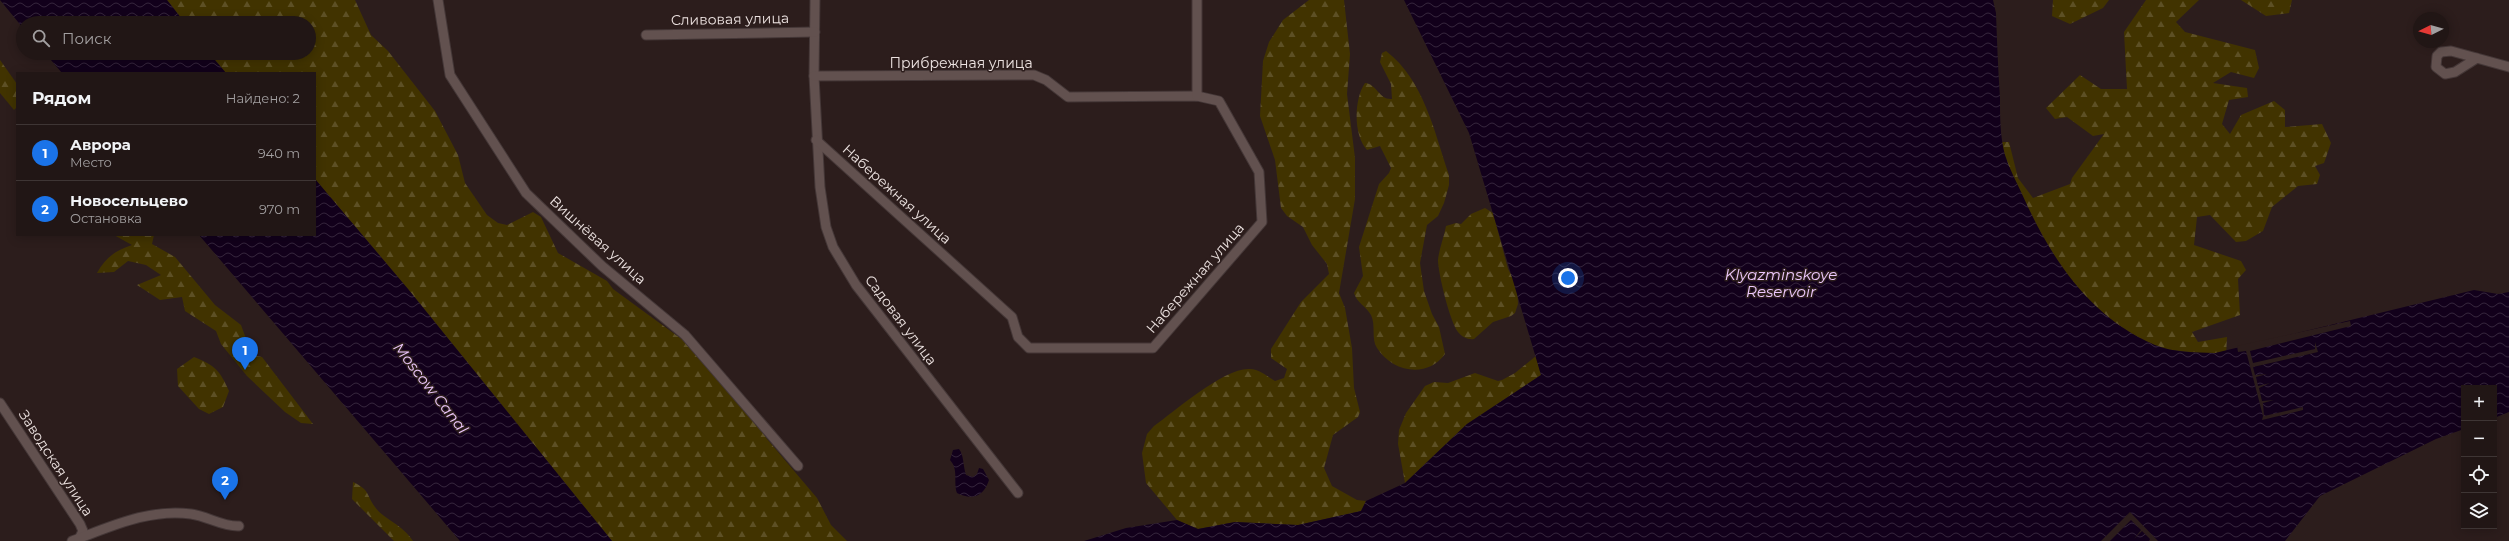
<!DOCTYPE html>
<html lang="ru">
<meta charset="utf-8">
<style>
:root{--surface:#211615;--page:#291f1e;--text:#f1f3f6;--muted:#a29fa0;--line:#3e3534;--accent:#1a73e8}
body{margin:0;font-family:Montserrat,sans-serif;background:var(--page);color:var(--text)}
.controls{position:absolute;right:12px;bottom:12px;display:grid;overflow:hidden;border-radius:0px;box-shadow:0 2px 10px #0003}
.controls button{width:36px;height:36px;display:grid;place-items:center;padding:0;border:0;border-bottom:1px solid var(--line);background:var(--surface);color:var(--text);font:20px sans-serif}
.compass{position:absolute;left:2413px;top:12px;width:36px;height:36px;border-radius:50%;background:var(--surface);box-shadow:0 2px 10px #0003;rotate:265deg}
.you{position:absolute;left:1568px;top:278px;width:14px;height:14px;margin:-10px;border:3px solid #fff;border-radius:50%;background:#1a73e8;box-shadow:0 0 0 6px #1a73e833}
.badge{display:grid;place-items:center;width:26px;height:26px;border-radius:50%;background:var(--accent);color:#fff;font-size:13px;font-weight:700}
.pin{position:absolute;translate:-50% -33px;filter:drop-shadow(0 1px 2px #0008)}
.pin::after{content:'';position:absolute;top:21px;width:14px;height:12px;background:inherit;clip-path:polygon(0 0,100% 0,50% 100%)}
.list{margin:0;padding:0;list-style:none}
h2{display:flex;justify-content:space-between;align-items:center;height:52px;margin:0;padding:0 16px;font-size:17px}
h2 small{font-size:13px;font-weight:400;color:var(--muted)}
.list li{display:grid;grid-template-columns:26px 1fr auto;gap:12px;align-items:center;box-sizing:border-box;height:56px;padding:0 16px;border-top:1px solid var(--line)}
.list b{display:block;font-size:15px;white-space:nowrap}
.list p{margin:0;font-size:13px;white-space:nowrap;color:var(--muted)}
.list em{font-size:13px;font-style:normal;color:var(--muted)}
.icon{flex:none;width:22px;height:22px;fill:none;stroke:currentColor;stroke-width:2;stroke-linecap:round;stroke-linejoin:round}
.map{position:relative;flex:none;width:2509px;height:541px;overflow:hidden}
.search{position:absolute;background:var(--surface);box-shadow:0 2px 10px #0003;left:16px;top:16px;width:300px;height:44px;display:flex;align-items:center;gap:10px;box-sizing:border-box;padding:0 14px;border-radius:22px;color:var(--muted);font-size:15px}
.panel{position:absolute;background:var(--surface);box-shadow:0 2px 10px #0003;left:16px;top:72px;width:300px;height:164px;border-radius:0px}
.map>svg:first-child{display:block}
.forest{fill:url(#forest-firs)}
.water{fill:url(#water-waves)}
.pier{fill:#2c1d1c}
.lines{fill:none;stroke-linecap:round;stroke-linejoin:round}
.minor-casing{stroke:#443737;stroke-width:11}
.minor{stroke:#62514f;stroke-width:9}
.labels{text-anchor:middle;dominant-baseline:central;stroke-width:3;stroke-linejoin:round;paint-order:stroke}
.street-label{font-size:14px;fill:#ece2e0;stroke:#2c1d1c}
.water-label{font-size:15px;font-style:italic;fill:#edc8fd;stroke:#2c1d1c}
</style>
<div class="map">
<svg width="2509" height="541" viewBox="0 0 2509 541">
<defs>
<pattern id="forest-firs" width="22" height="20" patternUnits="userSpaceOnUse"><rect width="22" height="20" fill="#413300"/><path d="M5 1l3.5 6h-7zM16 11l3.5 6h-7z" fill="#5d5025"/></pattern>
<pattern id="water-waves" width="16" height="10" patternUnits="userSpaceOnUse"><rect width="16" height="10" fill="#12001b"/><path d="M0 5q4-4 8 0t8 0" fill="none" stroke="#35253c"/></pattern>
</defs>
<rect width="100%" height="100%" fill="#2c1d1c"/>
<!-- forest -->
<g class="forest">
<path d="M167,0H355L371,35L388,51L435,111L458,155L465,183L487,215L498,223L507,225L533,212L541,217L558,253L607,281L613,289L691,346L751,414L767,439L817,498L831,525L847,541H612L408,289L315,179V73H226L209,53H309V23H185Z"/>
<path d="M1309,0H1344L1350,54L1347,94L1355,158V199L1339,293L1345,308L1352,348L1354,388L1360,412L1358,417L1333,435L1324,468L1332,486L1357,500L1366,501L1361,511L1298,525L1235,522L1198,529L1177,520L1146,483L1142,453L1147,434L1154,426C1175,411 1225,367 1250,369C1259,369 1268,377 1275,381L1284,378L1287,369L1271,358V349L1301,302L1329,274L1327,264L1312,245L1303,227L1287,216L1281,208L1275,160L1260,116L1263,61L1269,42L1283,20Z"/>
<path d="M2053,0H2109L2103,8L2070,24L2052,16Z"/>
<path d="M2146,0H2199L2176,22L2185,32L2255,50L2259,68L2254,78L2231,72L2213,83L2247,88L2248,97L2229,100L2222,124L2230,134L2241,115L2274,101L2285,110V127L2322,124L2331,143L2324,163L2315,166L2320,175L2317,184L2298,186L2272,207L2263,231L2246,241L2236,242L2210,215L2197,217L2194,245L2241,261L2246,270L2238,279L2240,315L2192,332L2198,342L2227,337L2226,356L2128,345L2055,284L1995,142H2009L2018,178L2033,198L2070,184L2072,178L2104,134L2093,136L2067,117L2055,119L2046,108L2080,75L2101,89H2127L2124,32Z"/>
<path d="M2241,0H2292L2289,13L2266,16Z"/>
<path d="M1386,51C1424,80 1434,131 1449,175V185L1444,203L1438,216L1427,225L1420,263L1424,291L1432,314L1439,327L1445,354C1427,379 1392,372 1377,348C1371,339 1376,325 1371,315C1366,306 1357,303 1354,293L1363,276L1359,247L1379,184L1389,173L1391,168L1380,146L1367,150C1353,135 1354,99 1365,83C1377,84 1379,100 1392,99L1391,84L1380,62L1382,53Z"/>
<path d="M0,60L17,84V107L14,110L0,93Z"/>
<path d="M1485,208L1493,213L1508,269L1517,286L1518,304L1515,313L1511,316L1493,322L1474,339C1468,340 1462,337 1458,332C1450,322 1438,273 1438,260C1439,249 1444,237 1446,226L1456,223L1461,224L1471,214Z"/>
<path d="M114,235H154L152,244L175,257L215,305L241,325L252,355L262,357L313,424L301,423L285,412L247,376L221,344L216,331L185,311L182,297L160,300L137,285L161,275L146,265L128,261L114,272L97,273C105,258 116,250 132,245Z"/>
<path d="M1536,356L1541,375L1467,424L1405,483L1398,444L1399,430L1406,413L1425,386L1434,382L1448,383L1475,373L1498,381L1502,380L1515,373Z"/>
<path d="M194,357C215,365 220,371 229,391L223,407L209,414L199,409L178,386L177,369Z"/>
<path d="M353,482C371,491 365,493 375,507C383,519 402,524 413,541H394L352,499Z"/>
</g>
<!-- water -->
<g class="water">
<path d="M0,0H167L185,23H23V28Z"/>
<path d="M1404,0H1993L1996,13C1997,41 1998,69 2000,98C2000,117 2000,136 2005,155C2009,168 2016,181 2022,194C2050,257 2089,317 2155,345C2174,353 2195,352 2215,353L2474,290L2498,294L2509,292V412L2494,418V388H2464V429L2436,439L2320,496L2285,541H1084L1126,528L1177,520L1198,529L1235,522L1298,525L1361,511L1366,501L1405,483L1467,424L1541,375L1469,133Z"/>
<path d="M45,53H209L226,73H62Z"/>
<path d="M315,179L408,289L612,541H460L199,235H315Z"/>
<path d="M959,449C964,455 963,466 966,475L973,477L977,474L979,468L983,469L989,480C984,496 973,501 957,493C953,482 959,470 950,460L953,450Z"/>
</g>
<!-- pier -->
<g class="pier">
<path d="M2350,321L2351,326L2250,351L2253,363L2315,349V342L2318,352L2253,367L2255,375L2267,374L2256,377L2258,386L2270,383L2259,388L2262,401L2274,400L2263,403L2264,416L2303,407V410L2262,420L2263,416L2246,351L2238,352L2237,346Z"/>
<path d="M2130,512L2158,541H2149L2150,539L2142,531L2134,539L2141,530L2131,520L2110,541H2101Z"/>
</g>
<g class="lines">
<defs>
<g id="minor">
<path d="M438,0L450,75L526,193L602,266L685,335L798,466"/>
<path d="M815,0L814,76L820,187L826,227L833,247L856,285L1018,493"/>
<path d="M646,35L815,32"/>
<path d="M2477,58L2455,72L2445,74L2436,67L2437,56L2441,52L2451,51L2509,67"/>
<path d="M814,76L1034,75L1046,80L1068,97L1197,96L1219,101L1259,172L1262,222L1153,348H1029L1018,337L1012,317L816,140"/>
<path d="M1197,96V0"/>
<path d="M0,403L80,524L83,531L79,539"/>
<path d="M72,541C110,527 150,508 191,514C207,516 223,527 239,526"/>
</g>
</defs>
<!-- minor casing -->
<use href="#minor" class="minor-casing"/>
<!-- minor -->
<use href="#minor" class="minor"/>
</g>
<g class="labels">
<!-- street labels -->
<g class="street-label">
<text transform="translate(730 19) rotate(-1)">Сливовая улица</text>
<text x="961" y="63">Прибрежная улица</text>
<text transform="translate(897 194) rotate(42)">Набережная улица</text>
<text transform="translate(598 240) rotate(42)">Вишнёвая улица</text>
<text transform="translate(1195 278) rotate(-49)">Набережная улица</text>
<text transform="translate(901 320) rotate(53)">Садовая улица</text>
<text transform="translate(56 463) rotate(57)">Заводская улица</text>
</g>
<!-- water labels -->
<g class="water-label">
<text x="1781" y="274">Klyazminskoye<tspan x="1781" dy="17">Reservoir</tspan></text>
<text transform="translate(431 388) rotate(52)">Moscow Canal</text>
</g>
</g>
</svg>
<div class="controls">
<button>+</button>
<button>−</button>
<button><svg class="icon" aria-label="locate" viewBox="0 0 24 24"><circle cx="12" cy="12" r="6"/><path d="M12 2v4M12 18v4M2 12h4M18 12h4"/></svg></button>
<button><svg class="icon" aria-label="layers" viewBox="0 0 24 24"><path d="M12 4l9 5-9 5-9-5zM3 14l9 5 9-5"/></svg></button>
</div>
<svg class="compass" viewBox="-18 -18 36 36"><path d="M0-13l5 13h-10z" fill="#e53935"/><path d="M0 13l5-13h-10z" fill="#a29fa0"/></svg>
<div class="you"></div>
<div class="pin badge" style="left:245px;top:370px">1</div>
<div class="pin badge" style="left:225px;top:500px">2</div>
<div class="search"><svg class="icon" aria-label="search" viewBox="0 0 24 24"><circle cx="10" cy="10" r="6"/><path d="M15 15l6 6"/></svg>Поиск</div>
<section class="panel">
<h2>Рядом<small>Найдено: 2</small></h2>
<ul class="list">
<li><span class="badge">1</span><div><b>Аврора</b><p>Место</p></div><em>940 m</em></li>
<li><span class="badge">2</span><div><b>Новосельцево</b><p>Остановка</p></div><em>970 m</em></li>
</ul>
</section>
</div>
